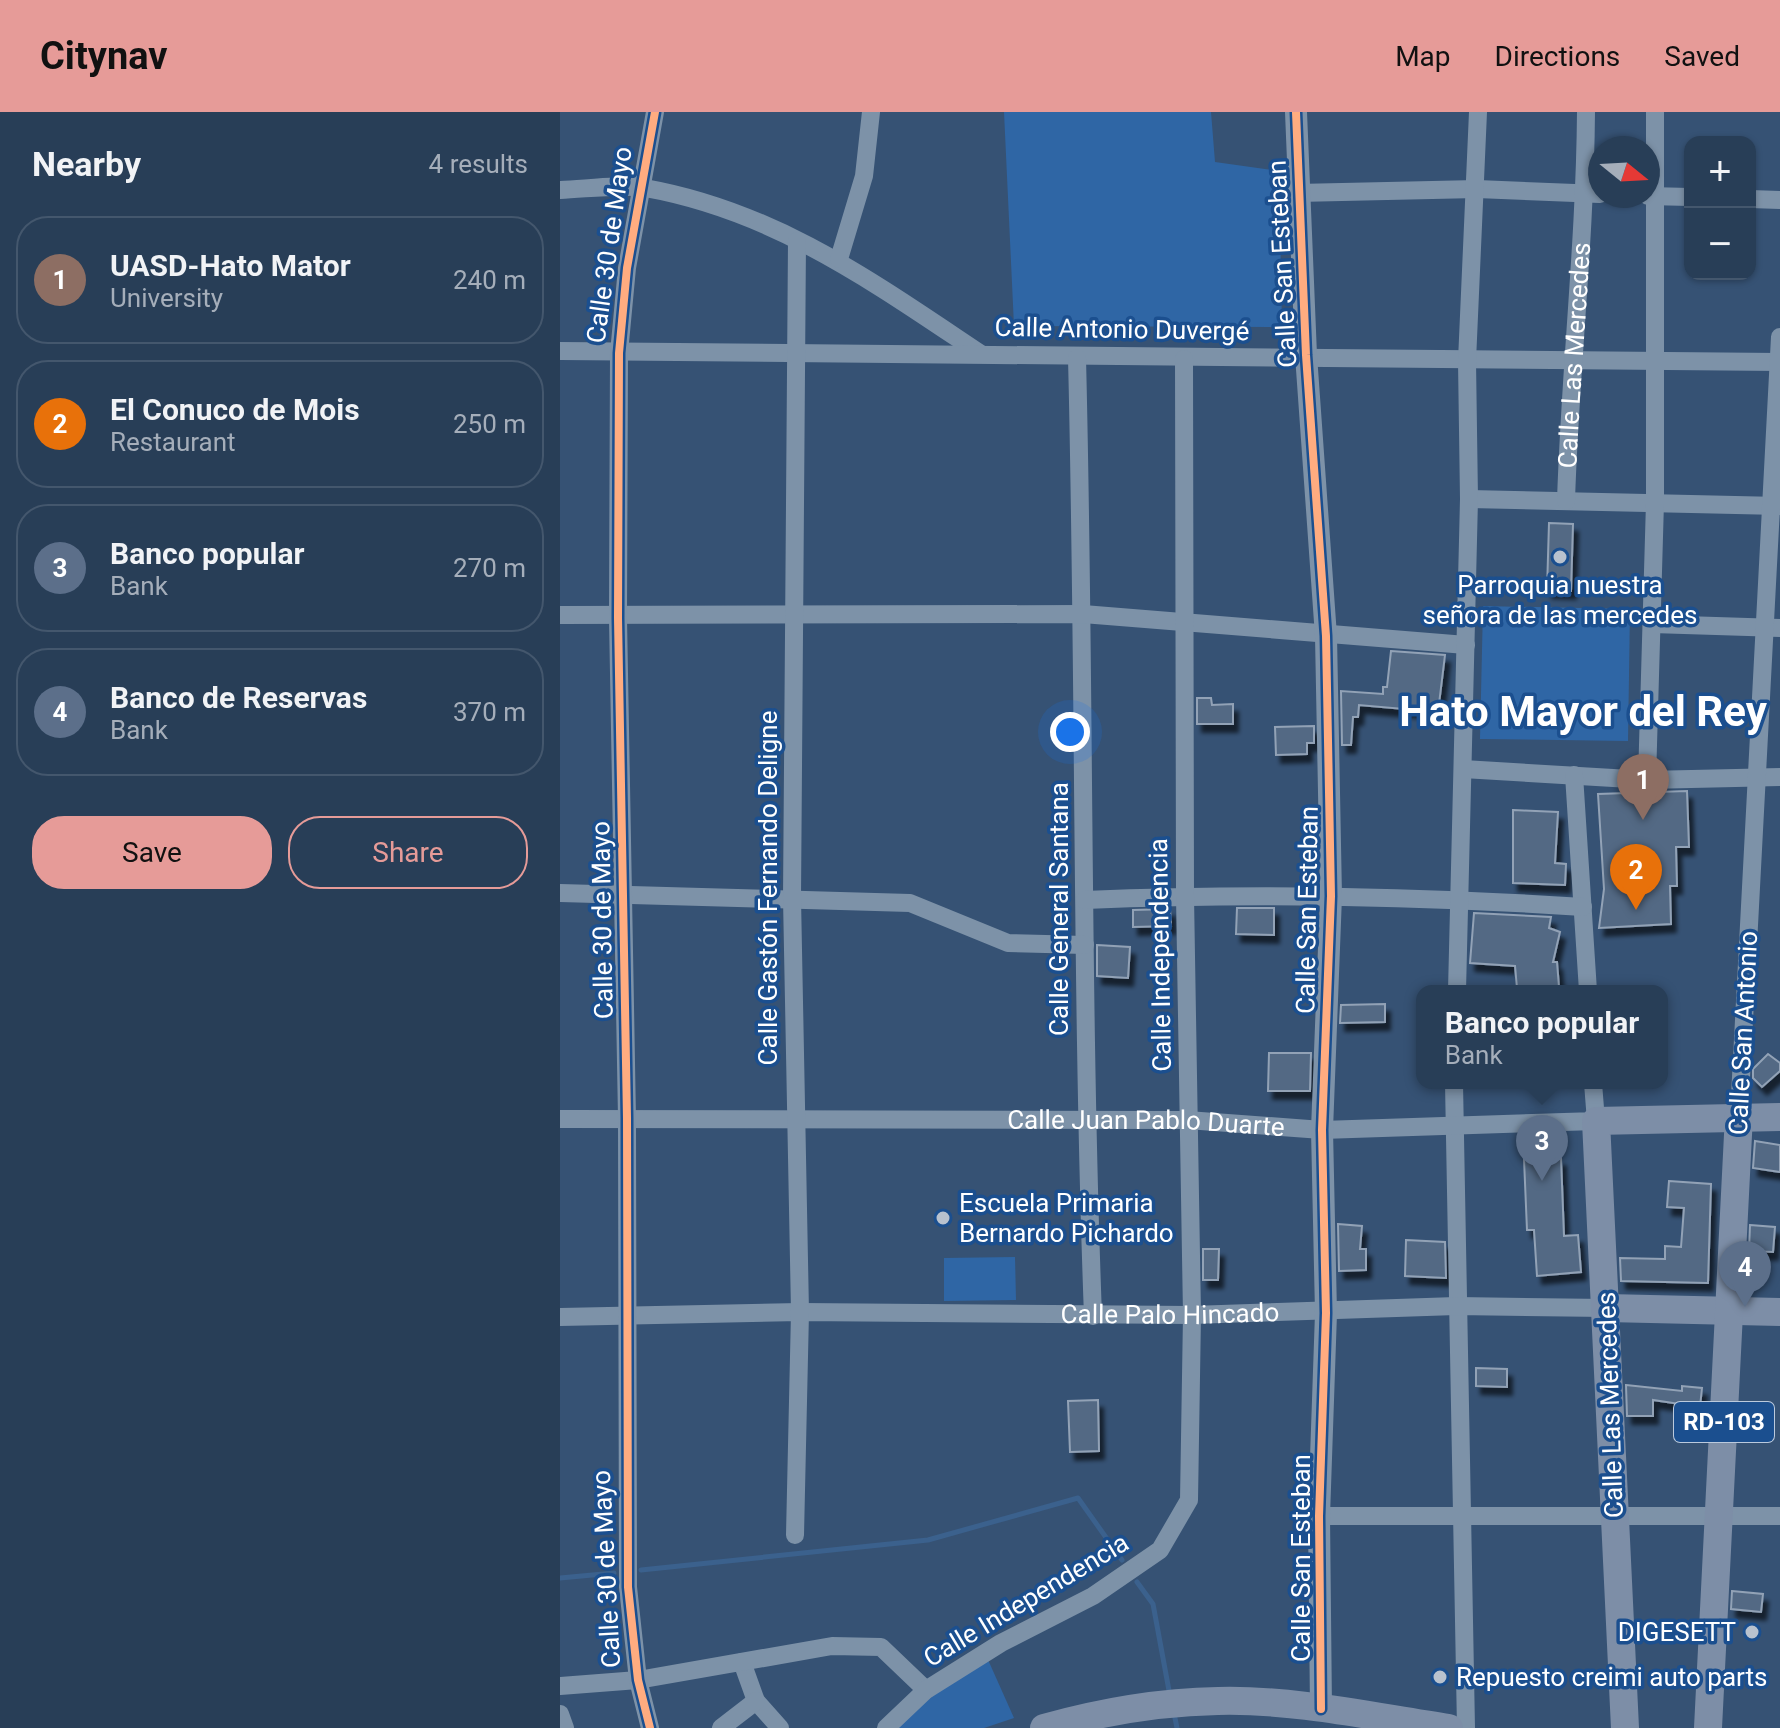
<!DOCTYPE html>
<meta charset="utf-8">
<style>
:root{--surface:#283e57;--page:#344961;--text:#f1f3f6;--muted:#a5aeba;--line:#44576d;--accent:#e69b98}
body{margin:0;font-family:Roboto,sans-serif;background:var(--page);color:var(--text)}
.controls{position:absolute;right:24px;top:24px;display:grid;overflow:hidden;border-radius:16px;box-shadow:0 2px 6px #0004}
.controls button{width:72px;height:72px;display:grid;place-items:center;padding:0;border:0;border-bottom:2px solid var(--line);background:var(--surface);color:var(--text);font:40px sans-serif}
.compass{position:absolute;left:1028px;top:24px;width:72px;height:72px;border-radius:50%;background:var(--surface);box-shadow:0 2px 6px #0004;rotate:108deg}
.you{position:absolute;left:510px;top:620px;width:28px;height:28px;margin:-20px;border:6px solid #fff;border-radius:50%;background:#1a73e8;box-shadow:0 0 0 12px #1a73e833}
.badge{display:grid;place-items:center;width:52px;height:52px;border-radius:50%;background:var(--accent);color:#fff;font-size:26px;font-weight:700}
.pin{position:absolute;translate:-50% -66px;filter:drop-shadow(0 2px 4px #0008)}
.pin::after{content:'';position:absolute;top:42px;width:28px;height:24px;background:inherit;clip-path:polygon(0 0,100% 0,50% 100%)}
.popup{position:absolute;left:856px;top:873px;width:252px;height:104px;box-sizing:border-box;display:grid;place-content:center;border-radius:16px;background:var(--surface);filter:drop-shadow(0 2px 6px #0005);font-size:26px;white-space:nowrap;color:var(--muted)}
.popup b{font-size:30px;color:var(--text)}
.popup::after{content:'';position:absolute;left:50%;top:100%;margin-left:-16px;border:16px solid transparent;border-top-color:var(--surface)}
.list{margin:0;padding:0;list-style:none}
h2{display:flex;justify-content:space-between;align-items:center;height:104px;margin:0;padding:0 32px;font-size:34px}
h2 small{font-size:26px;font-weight:400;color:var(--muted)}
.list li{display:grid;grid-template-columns:52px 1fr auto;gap:24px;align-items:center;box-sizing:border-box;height:128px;margin:0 16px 16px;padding:0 16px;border:2px solid var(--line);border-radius:32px}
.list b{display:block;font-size:30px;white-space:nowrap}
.list p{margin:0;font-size:26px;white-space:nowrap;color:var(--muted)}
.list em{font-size:26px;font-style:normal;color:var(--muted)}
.actions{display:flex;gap:16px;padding:24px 32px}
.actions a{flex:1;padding:18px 0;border:2px solid var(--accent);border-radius:32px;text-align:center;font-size:28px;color:var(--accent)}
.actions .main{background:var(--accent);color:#111}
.map{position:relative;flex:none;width:1220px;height:1616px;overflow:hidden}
header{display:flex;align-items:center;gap:48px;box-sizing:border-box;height:112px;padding:0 40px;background:var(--accent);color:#111}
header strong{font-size:38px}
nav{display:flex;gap:44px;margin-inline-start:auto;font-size:28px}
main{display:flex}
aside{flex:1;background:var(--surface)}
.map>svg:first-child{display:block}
.green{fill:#2f66a5}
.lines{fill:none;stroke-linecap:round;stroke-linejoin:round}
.stream{stroke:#3b618d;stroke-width:5}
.building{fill:#526984;stroke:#92a2b6;stroke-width:2;filter:url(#shadow)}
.minor{stroke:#7d92a8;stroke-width:18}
.tertiary{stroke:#7d92a8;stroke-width:22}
.primary{stroke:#7d8ea7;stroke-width:28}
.cycleway-casing{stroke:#1b4f8f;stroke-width:13}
.cycleway{stroke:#ffac80;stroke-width:8}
.poi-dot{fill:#b9c2ce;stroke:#1b4f8f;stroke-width:3}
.labels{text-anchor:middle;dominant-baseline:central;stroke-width:7;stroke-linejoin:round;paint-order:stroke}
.shield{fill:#1b4f8f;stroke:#bbcadd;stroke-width:2}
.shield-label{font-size:24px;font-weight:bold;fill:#fff}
.street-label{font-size:26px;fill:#fff;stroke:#1b4f8f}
.poi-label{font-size:26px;fill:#fff;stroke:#1b4f8f;text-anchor:start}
.town-label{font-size:42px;font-weight:bold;fill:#fff;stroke:#1b4f8f}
</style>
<header>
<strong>Citynav</strong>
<nav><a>Map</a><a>Directions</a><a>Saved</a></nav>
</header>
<main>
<aside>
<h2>Nearby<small>4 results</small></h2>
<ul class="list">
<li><span class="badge" style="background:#8d6e63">1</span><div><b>UASD-Hato Mator</b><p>University</p></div><em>240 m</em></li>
<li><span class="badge" style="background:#e8710a">2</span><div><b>El Conuco de Mois</b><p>Restaurant</p></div><em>250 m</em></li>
<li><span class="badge" style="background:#5c6f8a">3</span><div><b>Banco popular</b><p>Bank</p></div><em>270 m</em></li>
<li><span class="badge" style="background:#5c6f8a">4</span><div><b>Banco de Reservas</b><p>Bank</p></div><em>370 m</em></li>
</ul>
<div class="actions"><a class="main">Save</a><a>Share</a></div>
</aside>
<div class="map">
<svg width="1220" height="1616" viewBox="0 0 1220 1616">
<defs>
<filter id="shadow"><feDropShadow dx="5" dy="8" stdDeviation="2" flood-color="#0009"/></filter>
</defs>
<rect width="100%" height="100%" fill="#365274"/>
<!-- green -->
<g class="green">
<path d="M444,0H651L655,50L719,59L722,215L454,214Z"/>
<path d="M923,494L1070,497L1068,629L920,627Z"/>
<path d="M455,1145L456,1188L384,1189V1146Z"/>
<path d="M425,1541L454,1606L424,1616H334Z"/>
</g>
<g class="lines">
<!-- stream -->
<g class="stream">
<path d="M81,1458L368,1428L518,1386L562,1448"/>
<path d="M0,1466L54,1461"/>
<path d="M577,1470L593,1492L610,1584"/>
<path d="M614,1601L617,1616"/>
</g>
</g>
<!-- building -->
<g class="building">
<path d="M989,411L1013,412L1011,479L987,478Z"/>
<path d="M831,539L885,543L878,600L799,593L798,605H793L791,633H782L781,579L823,582V575H827Z"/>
<path d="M637,586H651L652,593L673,592V612H637Z"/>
<path d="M754,614V631H747V642L716,643L715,615Z"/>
<path d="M1127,679L1129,735H1116L1117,774H1110L1111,812L1039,816L1044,777L1038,682Z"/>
<path d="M953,698L998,700L995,751L1006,752L1005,773L953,771Z"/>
<path d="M677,796H714V823L676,822Z"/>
<path d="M610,797L611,814L573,815V798Z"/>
<path d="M914,801L991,805L989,816L1000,820L993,850H997L999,875L957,876L955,854L910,851Z"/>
<path d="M537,833L570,835L568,866L537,864Z"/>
<path d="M825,892V910L780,911L781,893Z"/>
<path d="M709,941H751L750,979H708Z"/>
<path d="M1208,942L1220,951V959L1202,975L1193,966V957Z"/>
<path d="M1195,1029L1220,1033V1060L1193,1056Z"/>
<path d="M1001,1046L1004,1124L1018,1123L1021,1160L977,1164L974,1118H967L964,1047Z"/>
<path d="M1109,1069L1151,1072L1148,1171L1061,1169L1060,1146L1105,1147V1134L1121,1135L1124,1096L1107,1095Z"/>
<path d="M778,1112L802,1114L800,1137H806V1158L779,1159Z"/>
<path d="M1190,1113L1215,1115L1213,1140L1189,1139Z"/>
<path d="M846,1128L885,1130L886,1166L845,1164Z"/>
<path d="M643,1137H659L658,1168H643Z"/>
<path d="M916,1256L947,1257V1275L916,1274Z"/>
<path d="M1066,1273L1122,1279V1274L1142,1276L1139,1304L1118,1302L1120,1292L1093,1288V1304H1067Z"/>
<path d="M538,1288L539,1339L510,1340L508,1289Z"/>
<path d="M1172,1479L1203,1482L1201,1500L1171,1497Z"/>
</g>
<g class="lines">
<!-- minor -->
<g class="minor">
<path d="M0,78C27,77 59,72 85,76C215,99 313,170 421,242"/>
<path d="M737,81L917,77L1040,82"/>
<path d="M1088,84L1130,85"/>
<path d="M1190,87L1220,88"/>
<path d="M279,147L304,64L311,0"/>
<path d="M0,239L1220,250"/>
<path d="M517,246C525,565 521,885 533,1204"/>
<path d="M909,387L1220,394"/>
<path id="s1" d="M1006,389C1010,259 1025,130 1026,0"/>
<path d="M0,503L523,502L906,533"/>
<path d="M1092,512L1220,516"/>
<path d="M903,657L1087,668L1220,665"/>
<path d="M1014,663L1028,879"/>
<path d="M1087,668L1095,390V0"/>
<path d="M0,781L350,791L448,831L525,833"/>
<path d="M525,788C691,781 857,784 1023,795"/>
<path d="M897,879L909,387L907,249L918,0"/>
<path d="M894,971L906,1616"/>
<path d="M1179,1003L1220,225"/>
<path id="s2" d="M0,1007L627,1008L762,1018L1036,1009L1033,971"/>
<path id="s3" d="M0,1205L240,1200L632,1203L896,1194L1047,1196"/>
<path d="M759,1404H1220"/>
<path d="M235,1423L240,1200L232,786L237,129"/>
<path d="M182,1550L196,1589L220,1616"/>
<path d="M0,1574L78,1568L272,1534L321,1535L366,1578"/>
<path d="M0,1602L5,1616"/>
<path d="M90,1616L78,1568L68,1475L67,1006L58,506L59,241L67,156L95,0"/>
<path d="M161,1616L196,1589"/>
<path d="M326,1616L366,1578L441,1531L533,1484L600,1438L629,1388L632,1203L625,784L624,247"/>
</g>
<!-- tertiary -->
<path class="tertiary" d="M736,0L746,243L766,524L771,784L762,1018L766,1201L759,1404L761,1597"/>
<!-- primary -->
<g class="primary">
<path d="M1047,1196L1220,1200"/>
<path d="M484,1616C541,1600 599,1590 658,1589C735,1587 814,1605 889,1616"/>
<path d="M1065,1616L1036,1009L1220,1005"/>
<path d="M1148,1616L1179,1003"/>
</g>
<defs>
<g id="cycleway">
<path d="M736,0L746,243L766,524L771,784L762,1018L766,1201L759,1404L761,1597"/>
<path d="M90,1616L78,1568L68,1475L67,1006L58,506L59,241L67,156L95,0"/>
</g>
</defs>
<!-- cycleway casing -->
<use href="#cycleway" class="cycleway-casing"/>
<!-- cycleway -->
<use href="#cycleway" class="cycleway"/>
</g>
<!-- markers -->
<g class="poi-dot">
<circle cx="1000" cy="445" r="8"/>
<circle cx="383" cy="1106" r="8"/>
<circle cx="1192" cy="1520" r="8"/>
<circle cx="880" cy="1565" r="8"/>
</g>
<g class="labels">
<!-- shield labels -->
<rect class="shield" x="1114" y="1290" width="100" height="40" rx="6"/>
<g class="shield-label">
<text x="1164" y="1310">RD-103</text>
</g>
<!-- street labels -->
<g class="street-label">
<text transform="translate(49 133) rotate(-82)">Calle 30 de Mayo</text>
<text transform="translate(722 152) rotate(-93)">Calle San Esteban</text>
<text transform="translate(562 217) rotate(1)">Calle Antonio Duvergé</text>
<text stroke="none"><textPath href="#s1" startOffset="146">Calle Las Mercedes</textPath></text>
<text transform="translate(208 776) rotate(-90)">Calle Gastón Fernando Deligne</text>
<text transform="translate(499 797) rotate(-90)">Calle General Santana</text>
<text transform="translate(747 798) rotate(-89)">Calle San Esteban</text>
<text transform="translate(42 808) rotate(-91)">Calle 30 de Mayo</text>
<text transform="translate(600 843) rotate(-91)">Calle Independencia</text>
<text transform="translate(1183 921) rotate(-87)">Calle San Antonio</text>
<text stroke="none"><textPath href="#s2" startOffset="586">Calle Juan Pablo Duarte</textPath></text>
<text stroke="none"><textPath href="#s3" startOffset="610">Calle Palo Hincado</textPath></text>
<text transform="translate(1050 1293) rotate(-92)">Calle Las Mercedes</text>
<text transform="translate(741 1446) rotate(-90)">Calle San Esteban</text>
<text transform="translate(46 1457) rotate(-93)">Calle 30 de Mayo</text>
<text transform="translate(466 1488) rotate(-31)">Calle Independencia</text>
</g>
<!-- poi labels -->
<g class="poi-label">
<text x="1000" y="473" text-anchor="middle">Parroquia nuestra<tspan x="1000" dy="30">señora de las mercedes</tspan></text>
<text x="399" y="1091">Escuela Primaria<tspan x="399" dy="30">Bernardo Pichardo</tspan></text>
<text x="1176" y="1520" text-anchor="end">DIGESETT</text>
<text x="896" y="1565">Repuesto creimi auto parts</text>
</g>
<!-- town labels -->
<g class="town-label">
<text x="1023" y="599">Hato Mayor del Rey</text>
</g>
</g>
</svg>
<div class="controls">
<button>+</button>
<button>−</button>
</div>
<svg class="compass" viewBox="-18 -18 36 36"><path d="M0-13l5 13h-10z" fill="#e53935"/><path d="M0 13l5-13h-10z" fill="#a5aeba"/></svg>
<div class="you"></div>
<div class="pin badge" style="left:1083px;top:708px;background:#8d6e63">1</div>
<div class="pin badge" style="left:1076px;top:798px;background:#e8710a">2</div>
<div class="pin badge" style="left:982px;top:1069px;background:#5c6f8a">3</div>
<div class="popup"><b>Banco popular</b>Bank</div>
<div class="pin badge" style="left:1185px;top:1195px;background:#5c6f8a">4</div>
</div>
</main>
